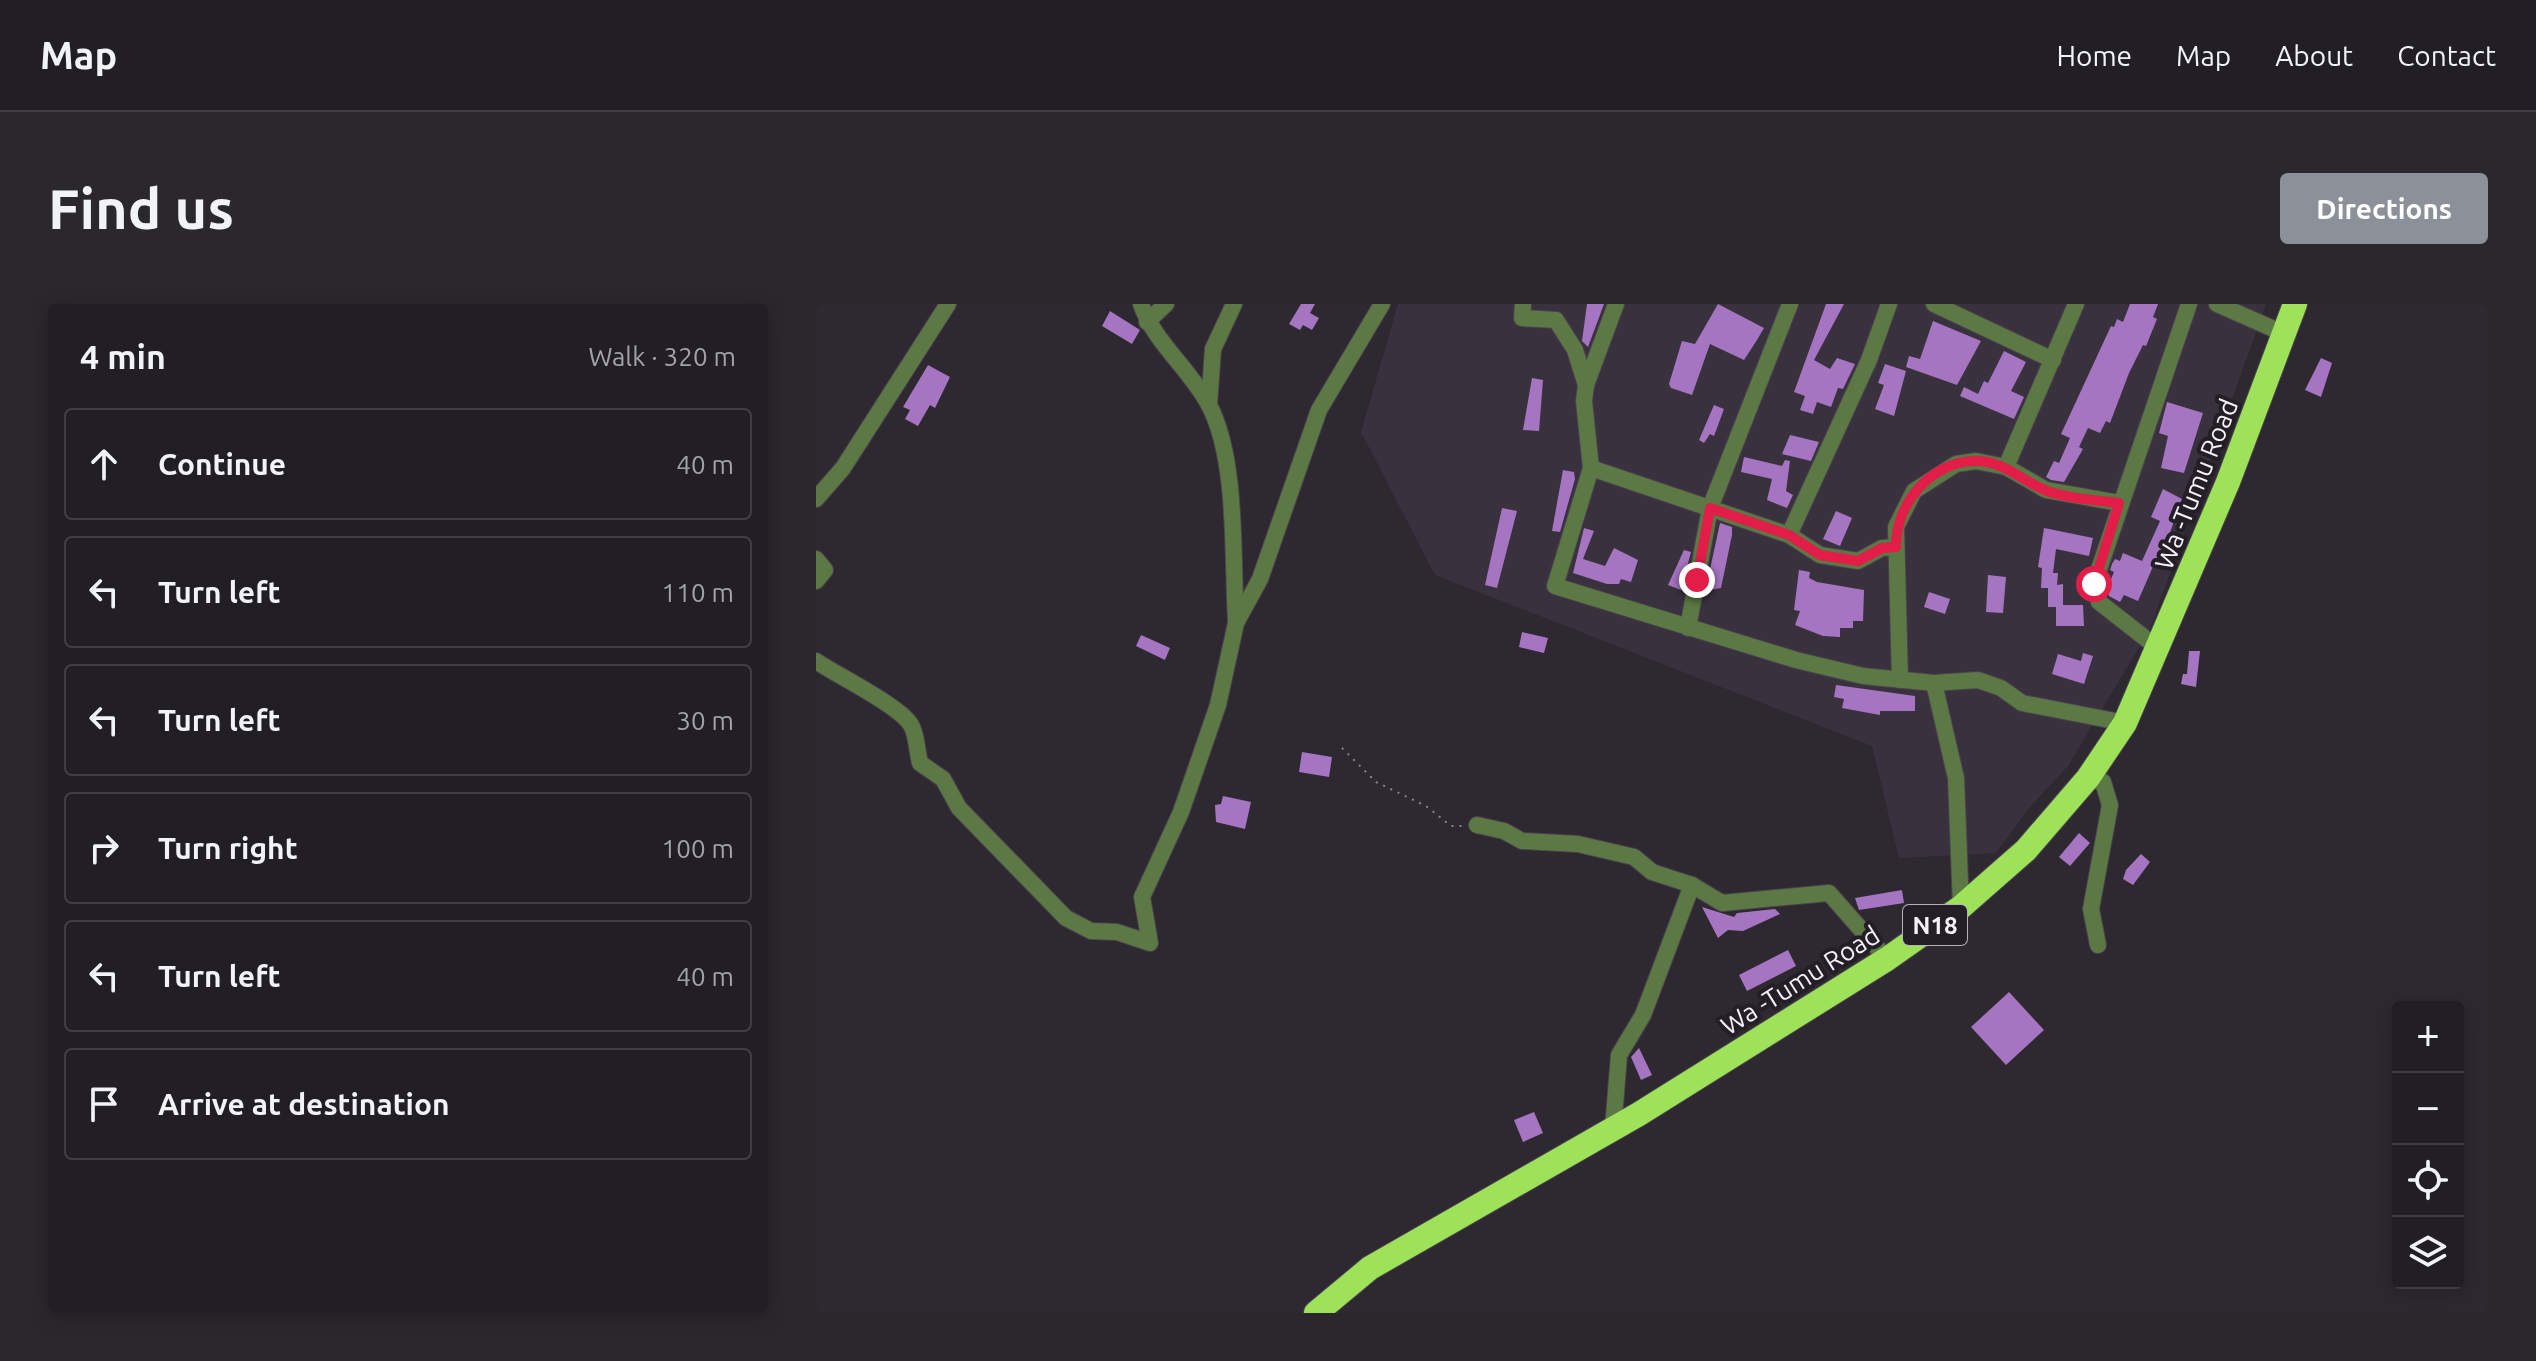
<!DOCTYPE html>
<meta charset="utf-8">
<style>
:root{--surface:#221e25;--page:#2a272d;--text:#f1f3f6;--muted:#a2a2a7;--line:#3f3c42;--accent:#8c9099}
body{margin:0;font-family:Ubuntu,sans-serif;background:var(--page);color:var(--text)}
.controls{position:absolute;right:24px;bottom:24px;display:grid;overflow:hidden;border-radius:8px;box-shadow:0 4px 20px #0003}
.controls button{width:72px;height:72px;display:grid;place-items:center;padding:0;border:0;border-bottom:2px solid var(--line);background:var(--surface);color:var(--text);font:40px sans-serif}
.stop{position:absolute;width:24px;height:24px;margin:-18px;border:6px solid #e11d48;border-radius:50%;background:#fff}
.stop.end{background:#e11d48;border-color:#fff;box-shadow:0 2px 8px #0008}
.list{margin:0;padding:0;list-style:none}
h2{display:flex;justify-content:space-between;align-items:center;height:104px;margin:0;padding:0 32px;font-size:34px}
h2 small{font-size:26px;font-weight:400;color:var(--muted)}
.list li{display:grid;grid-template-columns:52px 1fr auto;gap:24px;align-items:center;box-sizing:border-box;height:112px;margin:0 16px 16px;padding:0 16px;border:2px solid var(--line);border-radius:8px}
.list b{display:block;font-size:30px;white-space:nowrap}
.list em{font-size:26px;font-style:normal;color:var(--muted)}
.icon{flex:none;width:44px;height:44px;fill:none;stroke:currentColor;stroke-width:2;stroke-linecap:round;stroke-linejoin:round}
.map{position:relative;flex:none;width:1672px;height:1009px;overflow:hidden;border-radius:8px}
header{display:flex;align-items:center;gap:48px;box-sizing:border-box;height:112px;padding:0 40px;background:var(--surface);border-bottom:2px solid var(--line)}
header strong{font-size:38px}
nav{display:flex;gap:44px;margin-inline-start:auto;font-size:28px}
.intro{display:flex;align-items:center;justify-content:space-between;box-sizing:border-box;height:192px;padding:0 48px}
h1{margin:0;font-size:56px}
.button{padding:20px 36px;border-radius:8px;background:var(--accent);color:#fff;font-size:28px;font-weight:700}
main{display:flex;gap:48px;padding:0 48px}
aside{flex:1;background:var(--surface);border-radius:8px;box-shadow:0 4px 20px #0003}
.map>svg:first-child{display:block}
.built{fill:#3a313f}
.building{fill:#a675c1}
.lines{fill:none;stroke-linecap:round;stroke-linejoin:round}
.street-casing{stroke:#4a444d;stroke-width:18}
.highway-casing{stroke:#4a444d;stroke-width:26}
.path{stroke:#8a858d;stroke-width:2;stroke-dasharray:2 6;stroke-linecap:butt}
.street{stroke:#5c7844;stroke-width:16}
.highway{stroke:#9ee259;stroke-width:24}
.route{stroke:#e11d48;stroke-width:10}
.labels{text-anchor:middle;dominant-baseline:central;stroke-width:8;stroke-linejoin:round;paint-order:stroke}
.shield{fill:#241f27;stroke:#b6b2b9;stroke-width:2}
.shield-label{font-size:24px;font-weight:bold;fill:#f5f1f7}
.street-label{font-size:26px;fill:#f5f1f7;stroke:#241f27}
</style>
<header>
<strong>Map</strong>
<nav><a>Home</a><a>Map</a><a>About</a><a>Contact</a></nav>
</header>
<div class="intro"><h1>Find us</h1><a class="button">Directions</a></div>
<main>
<aside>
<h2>4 min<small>Walk · 320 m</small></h2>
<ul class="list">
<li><svg class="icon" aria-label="ahead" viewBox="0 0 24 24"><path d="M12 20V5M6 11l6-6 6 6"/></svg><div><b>Continue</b></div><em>40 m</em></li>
<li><svg class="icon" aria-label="left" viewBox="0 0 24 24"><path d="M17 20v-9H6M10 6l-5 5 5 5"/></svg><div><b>Turn left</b></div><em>110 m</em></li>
<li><svg class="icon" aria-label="left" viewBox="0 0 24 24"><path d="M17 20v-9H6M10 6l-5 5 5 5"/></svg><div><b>Turn left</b></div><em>30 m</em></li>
<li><svg class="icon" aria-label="right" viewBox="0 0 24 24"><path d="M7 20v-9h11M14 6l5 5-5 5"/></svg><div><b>Turn right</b></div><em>100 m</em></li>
<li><svg class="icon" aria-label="left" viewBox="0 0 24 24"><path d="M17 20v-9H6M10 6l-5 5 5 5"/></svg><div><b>Turn left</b></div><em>40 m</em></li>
<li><svg class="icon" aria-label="arrive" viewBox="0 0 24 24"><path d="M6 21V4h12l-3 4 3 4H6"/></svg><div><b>Arrive at destination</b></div></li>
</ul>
</aside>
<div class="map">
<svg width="1672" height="1009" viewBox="0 0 1672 1009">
<rect width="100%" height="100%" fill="#2e2831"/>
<!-- built -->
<path class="built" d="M582,0H1450L1334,325L1252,462L1212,505L1180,549L1083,554L1056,442L619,271L545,128Z"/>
<!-- building -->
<g class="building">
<path d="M485,0H499L494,9L503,14L496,26L487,21L484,26L473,20Z"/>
<path d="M771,0H788L772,43L766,37Z"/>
<path d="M902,0L948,24L941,36L928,56L894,40L876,91L855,84L853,80L866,37L879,40Z"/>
<path d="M1010,0H1028L998,56L1014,65L1021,54L1039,60L1027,85L1022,84L1015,103L1001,98L997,110L984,106L989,92L978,88Z"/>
<path d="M1314,0H1342L1337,13L1341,15L1330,42L1327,41L1313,69L1294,119L1290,117L1284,129L1272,124L1263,143L1267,145L1248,178L1235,176L1230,173L1238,157L1243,159L1254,134L1245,130L1295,22L1298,23L1301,15L1307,18Z"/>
<path d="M294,7L324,26L316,40L286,22Z"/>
<path d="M1117,17L1165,37L1141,81L1090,63L1093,52L1104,55Z"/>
<path d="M1188,47L1210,58L1195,87L1208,93L1198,115L1144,92L1148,83L1162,90L1168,77L1172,79Z"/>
<path d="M1505,54L1516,59L1505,93L1489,86Z"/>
<path d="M1069,60L1090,67L1078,112L1059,105L1068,81L1062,79Z"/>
<path d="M112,61L134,73L119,104L114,101L102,122L89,115L94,106L87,103Z"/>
<path d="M716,74L727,76L723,127L707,126Z"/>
<path d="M1351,98L1387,109L1368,169L1345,164L1352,132L1343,129Z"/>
<path d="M898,101L908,105L898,132L894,130L888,139L883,136Z"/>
<path d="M974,131L1003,138L995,157L966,150Z"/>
<path d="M928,153L966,162L969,156L974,157L970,187L977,191L971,204L951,196L956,175L925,168Z"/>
<path d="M747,166L758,168L759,175L744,228L736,227Z"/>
<path d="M1347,185L1366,195L1351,237L1354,239L1347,253L1342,251L1322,297L1308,291L1304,298L1293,292L1291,285L1298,268L1294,266L1296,260L1299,255L1304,257L1307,249L1326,257L1344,217L1335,213Z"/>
<path d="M686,204L701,207L681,284L669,281Z"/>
<path d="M1020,207L1036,214L1024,242L1007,235Z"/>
<path d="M904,219L916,223V231L905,284L894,286L893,270Z"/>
<path d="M768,224L778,227L767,255L789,262L798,244L822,256L815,278L805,275L803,280H791L757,269Z"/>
<path d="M1228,224L1277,234L1273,252L1240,245L1237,269H1242L1241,281L1247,280V301H1267L1268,322H1240V303H1232V284H1225L1226,264L1222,263Z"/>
<path d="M868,246L875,248L865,286L852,281Z"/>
<path d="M983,266L994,268L993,274L1001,278L1048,286L1047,317H1037V324H1024V333L1007,332L979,321L984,307L978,306Z"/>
<path d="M1172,271L1190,273L1187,309L1170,308Z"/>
<path d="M1113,288L1134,295L1129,310L1108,303Z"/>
<path d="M706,328L732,334L728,349L703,343Z"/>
<path d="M325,331L354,344L349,356L320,342Z"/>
<path d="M1373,347H1384L1380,383L1365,380L1367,370H1371Z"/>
<path d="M1267,349L1277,352L1268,380L1236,370L1242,350L1265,357Z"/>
<path d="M1020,381L1099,392V407H1064V411L1026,404L1028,395L1018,393Z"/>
<path d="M486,448L516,453L513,473L483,468Z"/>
<path d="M407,492L435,498L429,525L400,518L399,501L405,500Z"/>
<path d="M1263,529L1274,539L1254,562L1243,553Z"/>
<path d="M1325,550L1334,558L1317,581L1307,575L1310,566Z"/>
<path d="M1086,586L1088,599L1043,606L1039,594Z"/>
<path d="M886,603L918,613L921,609L959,605L964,610L927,627L912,626L902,634Z"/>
<path d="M972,646L980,662L931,687L923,671Z"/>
<path d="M1193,688L1228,726L1190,761L1155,723Z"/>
<path d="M823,744L836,771L825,776L815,753Z"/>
<path d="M718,808L727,829L707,838L698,816Z"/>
</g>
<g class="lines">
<defs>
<g id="street">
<path d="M325,0C338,38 374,65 393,101C422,156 416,254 420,317"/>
<path d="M707,0L706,14L740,16L759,46L770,81"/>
<path d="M800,0L770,81L768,97L775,164L739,282L980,356L1047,372L1118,379L1162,376L1185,384L1206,399L1309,419"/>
<path d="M1118,0L1237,56"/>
<path d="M1401,0L1469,30"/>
<path d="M331,18L350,0"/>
<path d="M393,101L397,45L418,0"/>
<path d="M1190,163L1260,0"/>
<path d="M775,164L973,231L1004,251L1042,257L1066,244L1080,243"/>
<path d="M0,195L27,164L132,0"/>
<path d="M973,231L1053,56L1073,0"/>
<path d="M0,255L9,266L0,277"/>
<path d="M872,324L894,204L974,0"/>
<path d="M1343,345L1283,298L1278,280L1373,0"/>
<path d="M0,357C22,372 84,402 95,421C101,431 101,448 104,459L127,475L143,504L250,614L275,627L301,628L334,639L326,593L365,508L402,401L420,319L444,275L503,106L566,0"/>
<path d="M1084,376L1080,223L1098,187L1140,160L1160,157L1190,163L1230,186L1303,199"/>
<path d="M1118,379L1140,474L1145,603"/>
<path d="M1272,474L1287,478L1294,501L1275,605L1282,641"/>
<path d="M661,521L688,527L706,537L762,540L818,553L836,568L876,581L906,599L1013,589L1071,655"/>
<path d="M797,825L803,751L827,711L876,581"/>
</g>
<path id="highway" d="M500,1009L554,964L823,810L1071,655L1145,603L1210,546L1272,474L1309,419L1412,178L1479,0"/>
</defs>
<!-- street casing -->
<use href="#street" class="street-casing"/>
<!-- highway casing -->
<use href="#highway" class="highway-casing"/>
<!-- path -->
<path class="path" d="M526,444L560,478L610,502L635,522H646"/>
<!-- street -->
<use href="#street" class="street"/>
<!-- highway -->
<use href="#highway" class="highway"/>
</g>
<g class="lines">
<!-- route -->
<path class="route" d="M881,276L894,204L973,231L1004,251L1042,257L1066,244L1080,243C1079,201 1114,158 1158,157C1187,156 1206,177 1231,187C1254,195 1279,196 1303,199L1278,280"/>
</g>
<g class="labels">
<!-- shield labels -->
<rect class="shield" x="1087" y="601" width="64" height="40" rx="6"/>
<g class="shield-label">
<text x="1119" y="621">N18</text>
</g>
<!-- street labels -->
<g class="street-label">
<text transform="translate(1380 180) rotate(-68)">Wa -Tumu Road</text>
<text transform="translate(984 676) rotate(-32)">Wa -Tumu Road</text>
</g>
</g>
</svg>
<div class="controls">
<button>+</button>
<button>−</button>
<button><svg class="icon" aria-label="locate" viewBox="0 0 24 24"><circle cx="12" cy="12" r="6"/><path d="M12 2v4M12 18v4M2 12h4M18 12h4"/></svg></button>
<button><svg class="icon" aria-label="layers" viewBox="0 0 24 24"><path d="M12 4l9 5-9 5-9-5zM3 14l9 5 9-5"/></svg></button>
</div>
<div class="stop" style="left:1278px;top:280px"></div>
<div class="stop end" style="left:881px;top:276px"></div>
</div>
</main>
